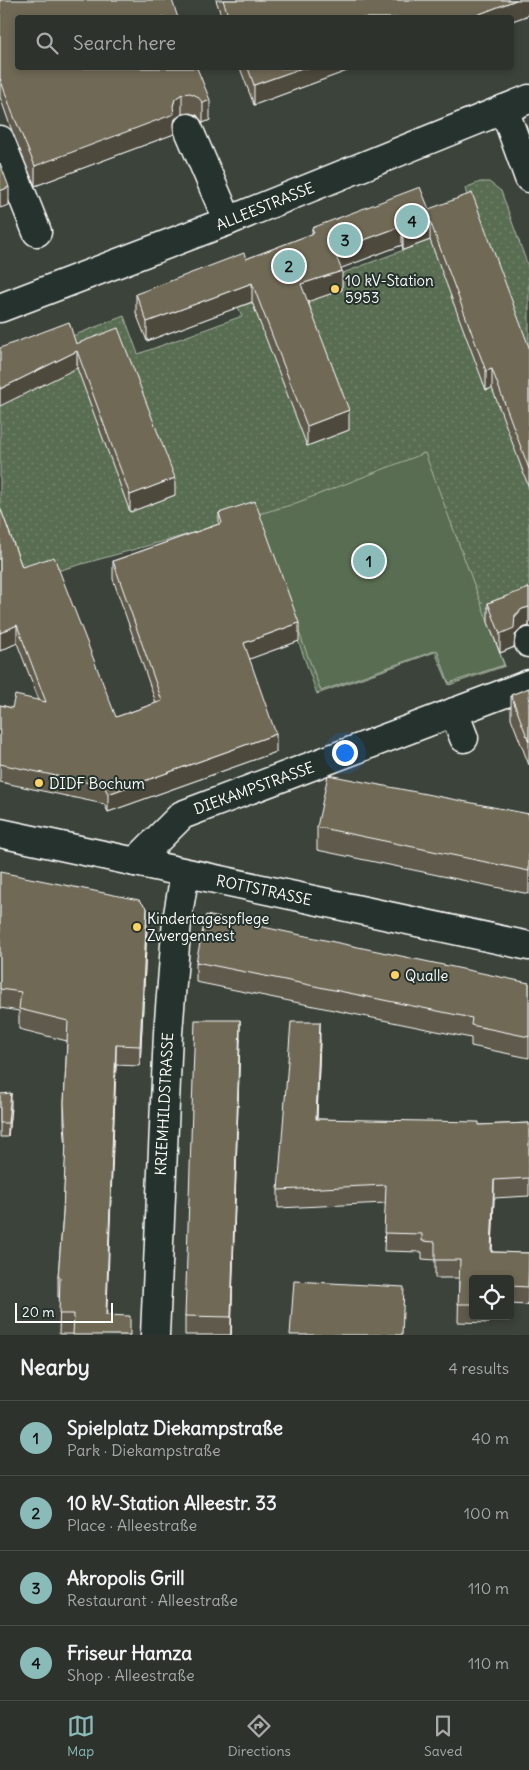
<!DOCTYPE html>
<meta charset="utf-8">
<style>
:root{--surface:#2d322c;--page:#353a34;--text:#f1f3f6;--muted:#a7aaa9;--line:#484d48;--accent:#8bbbb9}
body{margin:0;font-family:Delius,sans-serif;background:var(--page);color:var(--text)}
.controls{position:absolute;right:15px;bottom:15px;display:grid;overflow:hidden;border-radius:5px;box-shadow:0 2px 8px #0003}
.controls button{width:45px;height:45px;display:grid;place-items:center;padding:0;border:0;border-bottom:1px solid var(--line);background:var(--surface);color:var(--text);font:25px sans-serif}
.scale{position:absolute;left:15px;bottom:12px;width:98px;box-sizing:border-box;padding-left:5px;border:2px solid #fff;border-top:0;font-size:14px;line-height:18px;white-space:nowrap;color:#fff;-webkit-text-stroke:4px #26332d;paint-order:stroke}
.you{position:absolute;left:344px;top:752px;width:18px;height:18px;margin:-12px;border:4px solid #fff;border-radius:50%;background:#1a73e8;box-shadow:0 0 0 8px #1a73e833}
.badge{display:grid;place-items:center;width:32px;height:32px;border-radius:50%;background:var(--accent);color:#111;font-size:16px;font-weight:700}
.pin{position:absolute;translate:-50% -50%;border:2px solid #fff;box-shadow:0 1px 5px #0006}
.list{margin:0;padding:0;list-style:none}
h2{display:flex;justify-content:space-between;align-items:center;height:65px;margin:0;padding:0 20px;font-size:21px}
h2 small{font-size:16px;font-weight:400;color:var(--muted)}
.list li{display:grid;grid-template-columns:32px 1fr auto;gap:15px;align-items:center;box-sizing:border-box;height:75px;padding:0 20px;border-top:1px solid var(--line)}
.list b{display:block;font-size:19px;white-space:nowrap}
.list p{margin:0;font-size:16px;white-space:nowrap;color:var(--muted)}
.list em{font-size:16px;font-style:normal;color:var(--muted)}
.icon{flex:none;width:28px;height:28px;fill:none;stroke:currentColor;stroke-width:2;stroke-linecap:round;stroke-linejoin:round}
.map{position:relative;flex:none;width:529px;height:1335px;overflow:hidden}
.search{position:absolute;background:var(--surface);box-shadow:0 2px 8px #0003;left:15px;right:15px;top:15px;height:55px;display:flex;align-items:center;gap:12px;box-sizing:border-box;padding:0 18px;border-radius:5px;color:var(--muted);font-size:19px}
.sheet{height:365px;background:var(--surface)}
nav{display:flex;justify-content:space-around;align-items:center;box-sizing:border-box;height:70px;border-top:1px solid var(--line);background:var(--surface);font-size:14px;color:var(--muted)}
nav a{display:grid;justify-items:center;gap:2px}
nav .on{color:var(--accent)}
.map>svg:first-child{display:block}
.grass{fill:url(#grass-dots);stroke:#acb6a8}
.park{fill:#596d51;stroke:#acb6a8}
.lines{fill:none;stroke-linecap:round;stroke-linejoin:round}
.minor-casing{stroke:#fff;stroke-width:31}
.major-casing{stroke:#fff;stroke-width:31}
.minor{stroke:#26332d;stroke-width:28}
.major{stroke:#26332d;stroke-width:28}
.wall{fill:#5f5a4b;stroke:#fff}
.shaded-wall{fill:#4e4a3d;stroke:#fff}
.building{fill:#6f6957;stroke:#fff}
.poi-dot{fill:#ffd166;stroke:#26332d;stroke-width:2}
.labels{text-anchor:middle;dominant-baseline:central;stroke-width:4;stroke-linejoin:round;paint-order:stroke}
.street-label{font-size:15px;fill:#fff;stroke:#26332d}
.poi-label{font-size:15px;fill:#fff;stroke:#26332d;text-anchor:start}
</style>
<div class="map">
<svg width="529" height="1335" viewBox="0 0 529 1335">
<defs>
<pattern id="grass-dots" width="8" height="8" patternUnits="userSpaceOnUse" patternTransform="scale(1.25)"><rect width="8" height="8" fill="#596d51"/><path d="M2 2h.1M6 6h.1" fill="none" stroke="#72836b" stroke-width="1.8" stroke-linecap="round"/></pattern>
</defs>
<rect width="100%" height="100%" fill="#3c433a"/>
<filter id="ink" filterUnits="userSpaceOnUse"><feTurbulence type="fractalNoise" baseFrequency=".02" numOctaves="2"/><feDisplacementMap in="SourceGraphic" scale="10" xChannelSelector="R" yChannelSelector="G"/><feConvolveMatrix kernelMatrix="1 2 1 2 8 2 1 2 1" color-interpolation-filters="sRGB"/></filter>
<g filter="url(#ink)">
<!-- grass -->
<path class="grass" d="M480,182H489L501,191L529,269V642L500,653L505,666L449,685L435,652L317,694L254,516L32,578L0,591V364L124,316L138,354L242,316L238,307L314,284L430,240L471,212L465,188Z"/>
<!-- park -->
<path class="park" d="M425,453L504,665L449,683L437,650L321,691L255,515L291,505Z"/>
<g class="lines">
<defs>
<g id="minor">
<path d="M504,109L529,178"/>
<path d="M188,128L228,221"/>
<path d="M0,140L37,232"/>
<path d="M529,642V643"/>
<path d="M454,712L464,738"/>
<path d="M0,833L529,946"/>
<path d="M135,862L182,815L529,684"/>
<path d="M155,1335L168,1033L177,920L185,873"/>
</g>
<path id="major" d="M0,308L228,221L529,99"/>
</defs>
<!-- minor casing -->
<use href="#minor" class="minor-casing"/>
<!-- major casing -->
<use href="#major" class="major-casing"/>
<!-- minor -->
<use href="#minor" class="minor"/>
<!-- major -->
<use href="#major" class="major"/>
</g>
<!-- wall -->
<g class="wall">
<path d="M0,0L197,68L210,120L203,123L197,115L190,113L182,114L175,119L174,123V134L35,186L12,131L0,97Z"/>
<path d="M216,0H529V15L512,21V18H222Z"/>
<path d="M240,68H355L254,105Z"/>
<path d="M429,209L529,347V488L492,388L486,390L430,240L403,250L402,245L341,268L342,290L308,301L349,430L307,446L252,302L147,341L136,313V294L246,259L312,234V228Z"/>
<path d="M76,344L175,495L130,512L77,368Z"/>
<path d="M0,507L22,567L116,717L156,703L113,579V561L219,524V513L299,641L249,659L276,752L108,812L104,804L0,782V705L12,708L39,700L17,643L0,651Z"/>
<path d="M529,588V627L522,628L515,635L514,647L500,653L488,622V603Z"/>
<path d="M529,688V765L511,718V695Z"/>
<path d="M529,814V894L317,850V827Z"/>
<path d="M0,872L147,928L140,1066L116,1065L106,1315L130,1335L59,1334L60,1297H58V1277L63,1214L66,1151L64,1123V1103L67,1041L19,1029V1011L0,1008Z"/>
<path d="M196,962L529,983V1058L471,1046V1038L196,982Z"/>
<path d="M240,1039L231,1335H185V1316Z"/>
<path d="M320,1040L317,1119L479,1125L529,1123V1196L494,1198L492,1252L529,1253V1289L528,1305L510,1304V1279H473V1316H489V1323L458,1322L459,1278H435V1260L422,1259V1252L384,1251L386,1203L278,1208V1190Z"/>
<path d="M0,1094L11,1107L8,1137H0Z"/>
</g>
<!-- shaded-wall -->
<g class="shaded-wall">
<path d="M516,0H529V15L512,21V18H469Z"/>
<path d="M302,68H355L254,105V85Z"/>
<path d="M182,94V114L175,119L174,123V134L35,186V166L173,106L175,99Z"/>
<path d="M210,100V120L203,123V103Z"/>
<path d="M9,187V205L0,208V191Z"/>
<path d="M430,221V240L403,250V231Z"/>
<path d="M402,226V245L334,271V251Z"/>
<path d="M342,271V290L301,304V284Z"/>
<path d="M252,283V302L147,341V322Z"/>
<path d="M77,351V368L0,406V389Z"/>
<path d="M492,369V388L486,390V371Z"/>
<path d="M349,410V430L307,446V426Z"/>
<path d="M175,478V495L130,512V495Z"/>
<path d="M529,607V626L522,628L515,635L514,647L500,653V634L522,609Z"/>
<path d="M299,623V641L244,661V643Z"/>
<path d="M17,625V643L0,651V633Z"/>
<path d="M276,734V752L108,812V794Z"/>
<path d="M147,908V928L140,1066V1046Z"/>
<path d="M240,1020V1039L231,1335V1317Z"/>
<path d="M320,1022V1040L316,1137V1119Z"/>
<path d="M116,1045V1065L106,1335V1315Z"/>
<path d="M11,1093V1107L8,1137V1123Z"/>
<path d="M494,1180V1198L491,1270V1252Z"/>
<path d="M529,1271V1289L528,1305V1287Z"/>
</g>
<!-- building -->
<g class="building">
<path d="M0,0H172L178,18H18V68H197L210,100L203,103L197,96L190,93L182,94L175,99L173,106L174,114L35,166L12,112L0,78Z"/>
<path d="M223,0H516L469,18H229Z"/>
<path d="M248,68H302L254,85Z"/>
<path d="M0,163L9,187L0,191Z"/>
<path d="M420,187L429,209L472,193L529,347V469L492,369L486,371L430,221L403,231L402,226L334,251L342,271L301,284L349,410L307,426L252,283L147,322L136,294L244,253L246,259L314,233L312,228Z"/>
<path d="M69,322L76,344L118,328L175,478L130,495L77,351L0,389V348Z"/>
<path d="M255,501L299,623L244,643L276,734L108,794L104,786L0,764V705L12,708L15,695L46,702L17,625L0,633V507L22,567L54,557L116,717L162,701L113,561L222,523L219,513Z"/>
<path d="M529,588V607L522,609L515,615L514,628L500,634L488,603Z"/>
<path d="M529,688V742L511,695Z"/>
<path d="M328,775L529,814V871L317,827Z"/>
<path d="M0,872L139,900L147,908L140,1046L116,1045L106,1315L130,1316V1335H73L74,1314H59L60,1277H58L63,1214L66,1139L64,1103L68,1021L19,1009L21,992L0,989Z"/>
<path d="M206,915L529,983V1037L471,1025L472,1018L196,962Z"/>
<path d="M195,1020H240L231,1317L185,1316Z"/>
<path d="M291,1022H320L316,1119L479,1122V1125L529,1123V1178L494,1180L491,1252L529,1253L528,1287L510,1286V1279H473V1304H458L460,1260H435V1242L422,1241V1234L384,1233L386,1185L278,1190Z"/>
<path d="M11,1093L8,1123H0V1094Z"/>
<path d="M294,1281L404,1287L402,1335H290Z"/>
</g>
</g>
<!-- markers -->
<g class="poi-dot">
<circle cx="335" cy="289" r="5"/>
<circle cx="39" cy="783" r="5"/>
<circle cx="137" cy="927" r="5"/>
<circle cx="395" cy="975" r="5"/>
</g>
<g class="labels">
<!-- street labels -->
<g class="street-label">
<text transform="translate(265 206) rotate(-22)">ALLEESTRASSE</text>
<text transform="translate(254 788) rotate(-20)">DIEKAMPSTRASSE</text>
<text transform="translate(264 890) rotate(12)">ROTTSTRASSE</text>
<text transform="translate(164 1104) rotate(-87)">KRIEMHILDSTRASSE</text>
</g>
<!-- poi labels -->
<g class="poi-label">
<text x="345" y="280">10 kV-Station<tspan x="345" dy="17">5953</tspan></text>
<text x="49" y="783">DIDF Bochum</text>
<text x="147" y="918">Kindertagespflege<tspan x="147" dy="17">Zwergennest</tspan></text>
<text x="405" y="975">Qualle</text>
</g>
</g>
</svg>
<div class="controls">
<button><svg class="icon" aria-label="locate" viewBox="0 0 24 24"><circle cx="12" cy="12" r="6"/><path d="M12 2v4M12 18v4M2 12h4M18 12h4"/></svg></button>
</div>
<div class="scale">20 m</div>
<div class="you"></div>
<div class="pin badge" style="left:369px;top:561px">1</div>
<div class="pin badge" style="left:289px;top:266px">2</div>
<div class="pin badge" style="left:345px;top:240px">3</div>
<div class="pin badge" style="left:412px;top:221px">4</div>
<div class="search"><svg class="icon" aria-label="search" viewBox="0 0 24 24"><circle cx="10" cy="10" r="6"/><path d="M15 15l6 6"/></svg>Search here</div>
</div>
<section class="sheet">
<h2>Nearby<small>4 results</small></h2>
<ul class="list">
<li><span class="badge">1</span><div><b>Spielplatz Diekampstraße</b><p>Park · Diekampstraße</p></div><em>40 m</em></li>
<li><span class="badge">2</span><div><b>10 kV-Station Alleestr. 33</b><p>Place · Alleestraße</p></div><em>100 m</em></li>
<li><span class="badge">3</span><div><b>Akropolis Grill</b><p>Restaurant · Alleestraße</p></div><em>110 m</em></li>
<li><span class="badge">4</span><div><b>Friseur Hamza</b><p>Shop · Alleestraße</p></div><em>110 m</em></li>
</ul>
</section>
<nav>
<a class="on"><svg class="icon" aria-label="map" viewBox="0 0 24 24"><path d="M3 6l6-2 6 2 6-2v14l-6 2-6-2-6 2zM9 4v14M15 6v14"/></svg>Map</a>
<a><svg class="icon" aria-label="directions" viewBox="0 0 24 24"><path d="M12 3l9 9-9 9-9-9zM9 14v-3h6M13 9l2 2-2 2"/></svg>Directions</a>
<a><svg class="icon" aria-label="saved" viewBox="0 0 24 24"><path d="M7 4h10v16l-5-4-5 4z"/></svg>Saved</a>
</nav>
